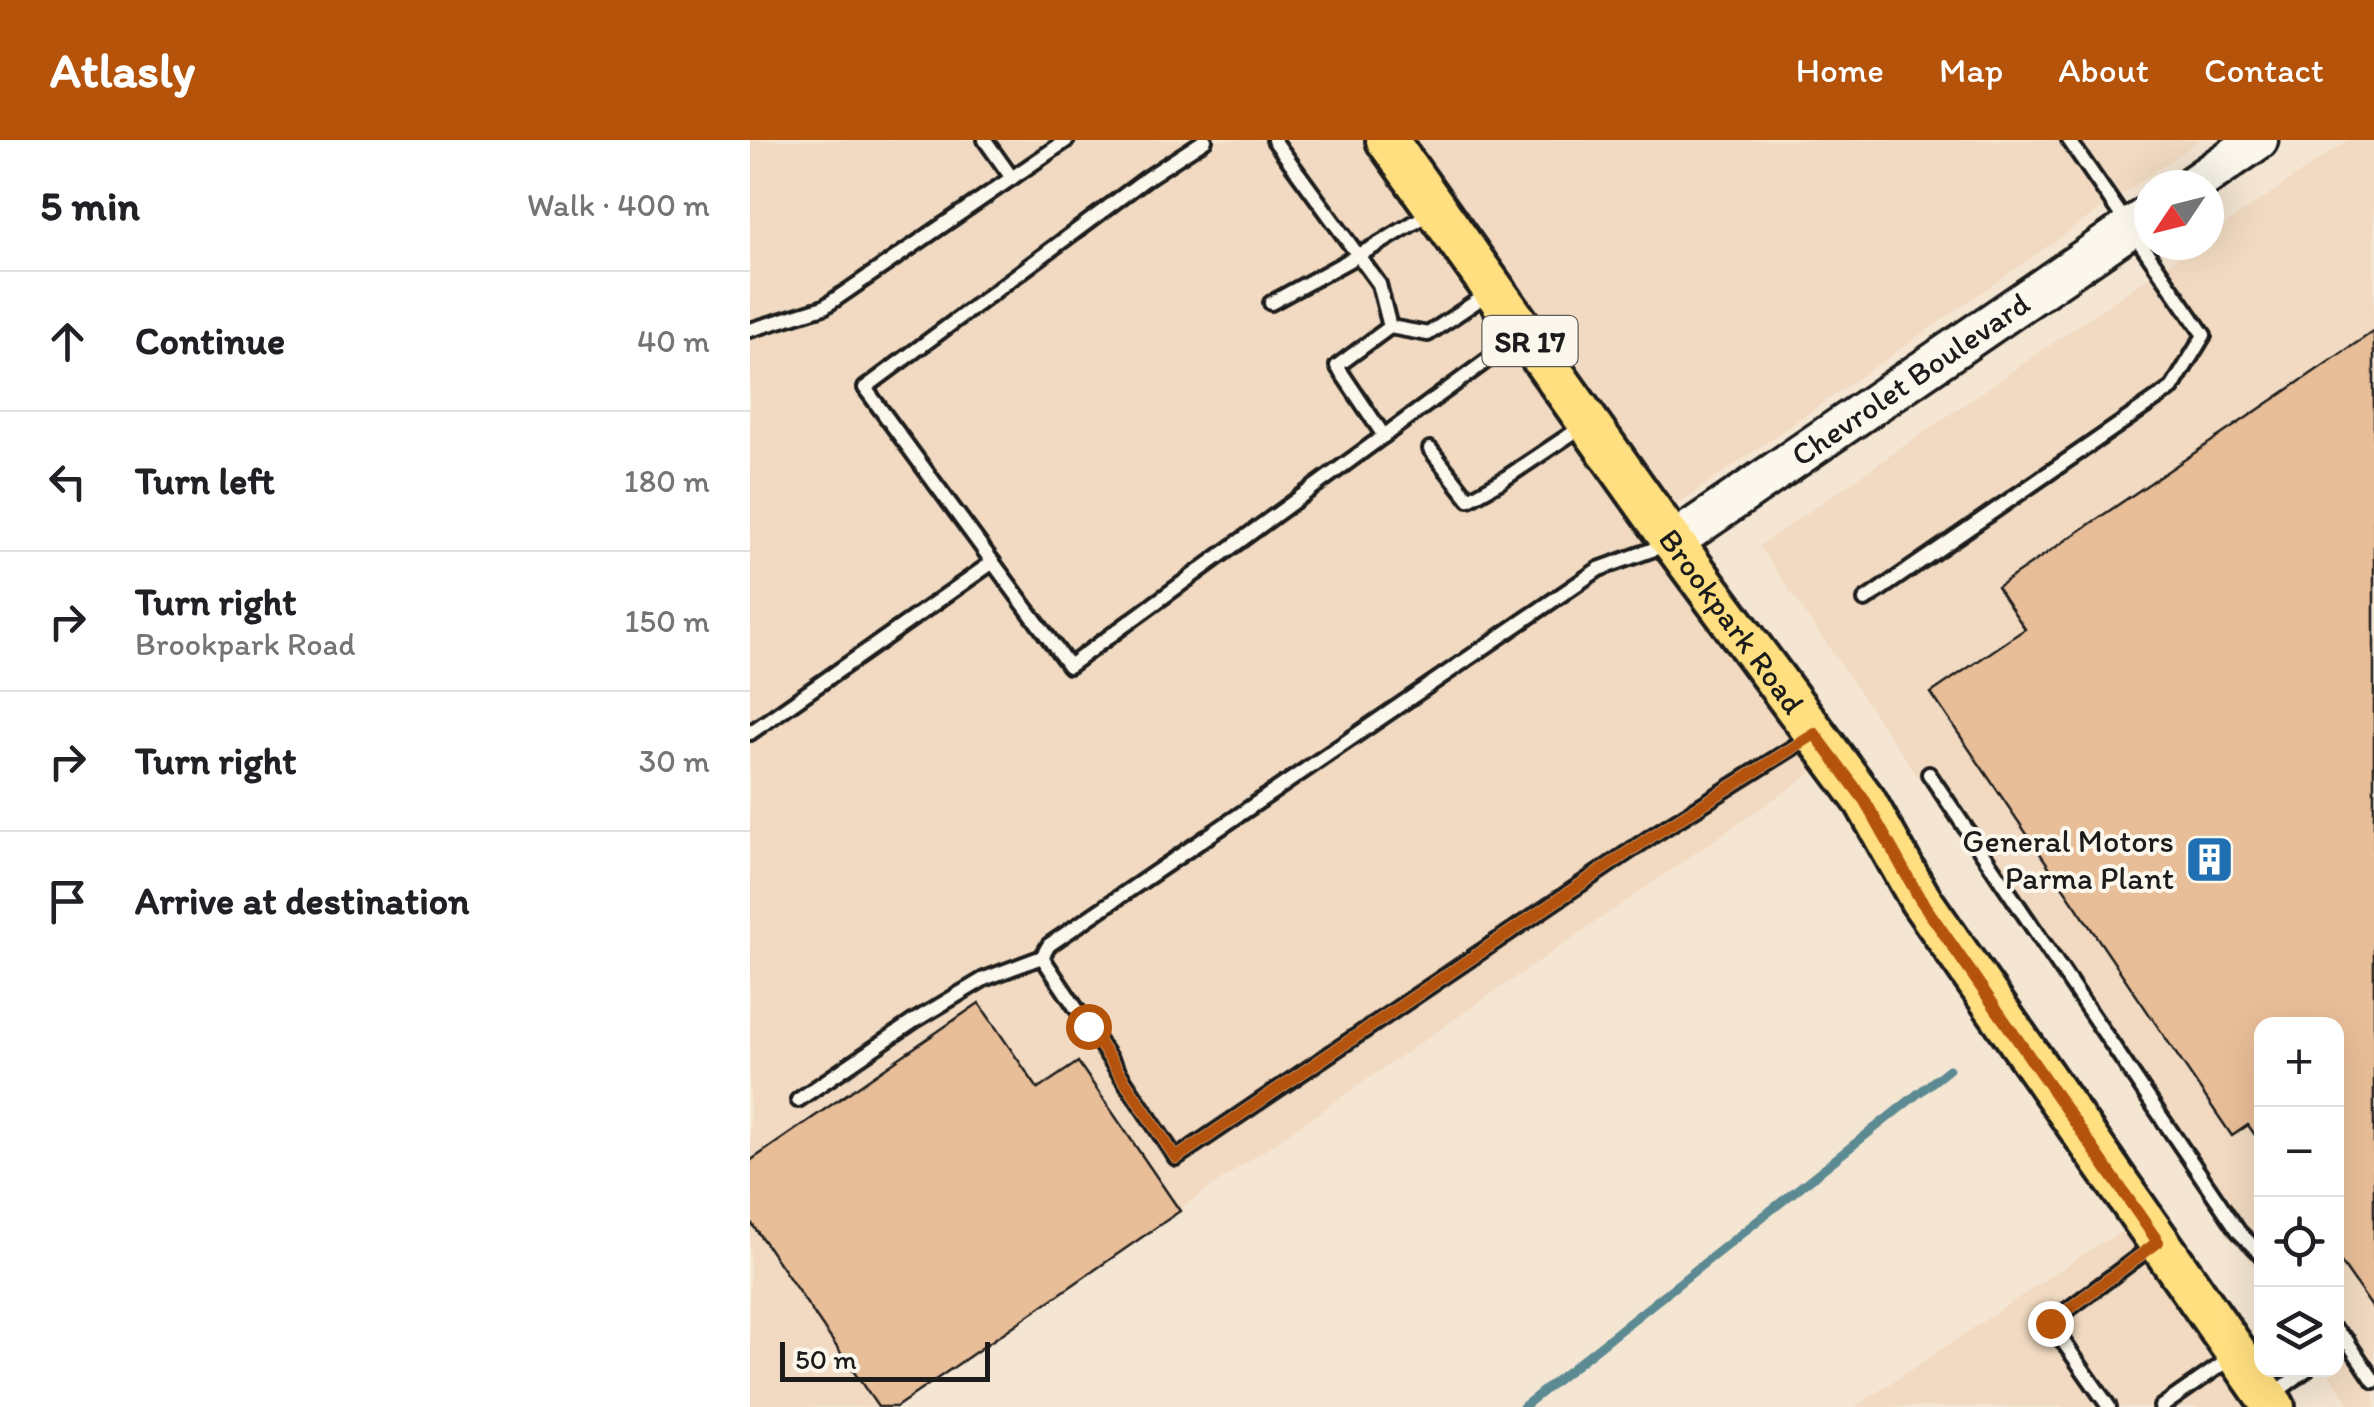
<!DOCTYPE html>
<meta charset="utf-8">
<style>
:root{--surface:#fff;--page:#f2f2f2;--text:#202124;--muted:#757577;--line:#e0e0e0;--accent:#b45309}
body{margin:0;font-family:Itim,sans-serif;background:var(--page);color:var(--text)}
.controls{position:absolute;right:30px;bottom:30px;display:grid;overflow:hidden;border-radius:20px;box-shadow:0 10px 40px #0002}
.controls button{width:90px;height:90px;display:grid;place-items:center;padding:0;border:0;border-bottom:2px solid var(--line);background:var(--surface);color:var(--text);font:50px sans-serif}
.compass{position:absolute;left:1384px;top:30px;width:90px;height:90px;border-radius:50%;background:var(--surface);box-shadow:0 10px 40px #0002;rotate:235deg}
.scale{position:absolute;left:30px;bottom:25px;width:210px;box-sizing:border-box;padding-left:10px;border:5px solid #1c1c1c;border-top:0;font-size:28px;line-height:35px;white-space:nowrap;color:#1c1c1c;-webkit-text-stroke:8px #fbf7ec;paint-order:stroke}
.stop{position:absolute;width:30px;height:30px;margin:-22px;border:8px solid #b45309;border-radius:50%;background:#fff}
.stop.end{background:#b45309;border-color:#fff;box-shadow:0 2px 10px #0008}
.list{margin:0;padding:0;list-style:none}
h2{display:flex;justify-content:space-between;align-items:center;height:130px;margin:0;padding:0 40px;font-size:42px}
h2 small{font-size:32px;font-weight:400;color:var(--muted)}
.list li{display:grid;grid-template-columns:65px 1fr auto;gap:30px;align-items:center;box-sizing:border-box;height:140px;padding:0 40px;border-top:2px solid var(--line)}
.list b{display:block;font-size:38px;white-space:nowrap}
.list p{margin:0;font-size:32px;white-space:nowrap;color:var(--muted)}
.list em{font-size:32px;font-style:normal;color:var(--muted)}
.icon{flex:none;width:55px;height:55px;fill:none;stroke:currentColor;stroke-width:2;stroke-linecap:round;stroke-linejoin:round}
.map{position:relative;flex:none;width:1624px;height:1267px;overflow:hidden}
header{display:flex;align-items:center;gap:60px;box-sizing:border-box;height:140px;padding:0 50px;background:var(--accent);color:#fff}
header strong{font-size:48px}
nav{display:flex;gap:55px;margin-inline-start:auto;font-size:35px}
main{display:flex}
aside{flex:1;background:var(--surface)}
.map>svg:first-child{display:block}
.built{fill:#f1dac1}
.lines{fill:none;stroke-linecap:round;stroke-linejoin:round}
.stream{stroke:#5b8a93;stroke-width:9}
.building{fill:#e8be98;stroke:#1c1c1c;stroke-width:2.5}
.service-casing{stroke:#1c1c1c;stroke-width:20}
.secondary-casing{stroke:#1c1c1c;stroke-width:45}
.primary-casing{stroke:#1c1c1c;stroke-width:48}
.service{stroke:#fbf7ec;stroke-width:12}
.secondary{stroke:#fbf7ec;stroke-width:38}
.primary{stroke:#ffdf80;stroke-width:40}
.route{stroke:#b45309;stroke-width:12}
.labels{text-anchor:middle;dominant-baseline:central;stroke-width:8;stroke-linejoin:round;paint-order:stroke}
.shield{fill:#fbf7ec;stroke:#5f5e5a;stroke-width:2.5}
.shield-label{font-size:30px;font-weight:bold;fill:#1c1c1c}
.street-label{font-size:32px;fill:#1c1c1c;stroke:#fbf7ec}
.poi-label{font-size:32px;fill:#1c1c1c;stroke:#fbf7ec;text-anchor:end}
</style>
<header>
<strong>Atlasly</strong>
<nav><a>Home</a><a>Map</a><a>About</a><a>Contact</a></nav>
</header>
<main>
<aside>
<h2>5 min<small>Walk · 400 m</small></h2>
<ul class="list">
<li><svg class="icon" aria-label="ahead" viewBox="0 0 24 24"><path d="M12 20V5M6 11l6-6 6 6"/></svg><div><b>Continue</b></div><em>40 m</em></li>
<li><svg class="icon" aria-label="left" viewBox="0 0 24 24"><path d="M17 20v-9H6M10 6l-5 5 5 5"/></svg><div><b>Turn left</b></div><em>180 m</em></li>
<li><svg class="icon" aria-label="right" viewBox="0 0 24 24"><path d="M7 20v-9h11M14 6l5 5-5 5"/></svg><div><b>Turn right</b><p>Brookpark Road</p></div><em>150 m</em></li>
<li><svg class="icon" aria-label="right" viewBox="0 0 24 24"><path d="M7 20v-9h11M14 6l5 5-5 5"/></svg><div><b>Turn right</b></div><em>30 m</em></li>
<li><svg class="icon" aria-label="arrive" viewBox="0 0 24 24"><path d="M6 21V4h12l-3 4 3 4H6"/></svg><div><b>Arrive at destination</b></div></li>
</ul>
</aside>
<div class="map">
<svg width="1624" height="1267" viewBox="0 0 1624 1267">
<rect width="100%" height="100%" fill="#f5e6d3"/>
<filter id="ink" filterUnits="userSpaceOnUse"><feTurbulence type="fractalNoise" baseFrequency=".01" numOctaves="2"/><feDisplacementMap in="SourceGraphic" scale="20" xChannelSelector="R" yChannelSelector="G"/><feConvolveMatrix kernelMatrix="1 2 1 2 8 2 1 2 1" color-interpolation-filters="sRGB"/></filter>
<g filter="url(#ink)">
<!-- built -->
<g class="built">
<path d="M0,0H1450L925,366L1098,608L142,1267H0Z"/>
<path d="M1598,0H1624V1267H1602L1576,1230H1586V884H1512L1511,1136L1009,406L1445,105H1459V96Z"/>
<path d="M1379,1087L1504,1267H1105L1346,1106Z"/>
</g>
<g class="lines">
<!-- stream -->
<path class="stream" d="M773,1267L1199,929"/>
</g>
<!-- building -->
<g class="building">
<path d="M1624,191V1170L1586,1115V884H1512V1005L1498,985L1482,996L1181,553L1275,489L1247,447Z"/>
<path d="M229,863L288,949L328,922L430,1071L146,1267H128L0,1081V1021Z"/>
</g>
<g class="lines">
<defs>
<g id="service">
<path d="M235,0L262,38"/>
<path d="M455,0L397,38L115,248L319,526L769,197"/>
<path d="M524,0L629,144L640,187L587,226L634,296"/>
<path d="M521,163L627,105L680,73"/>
<path d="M640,187L678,194L739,153"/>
<path d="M0,190L74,167L317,0"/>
<path d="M680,309L719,359L751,341L836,284"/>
<path d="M918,404L849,429L299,805L292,817L426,1018L902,696L1063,595"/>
<path d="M1115,460L1422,248L1454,195L1319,0"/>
<path d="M0,593L243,422"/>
<path d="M1179,634L1489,1092L1512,1115"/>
<path d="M48,960L164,881L234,839L292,817"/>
<path d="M1586,1191L1597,1201L1586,1208"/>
<path d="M1597,1201L1624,1241"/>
<path d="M1524,1254L1556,1230"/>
<path d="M1359,1267L1300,1183L1404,1105"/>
<path d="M1411,1267L1484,1216"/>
</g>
<g id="secondary">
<path d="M1443,45L1508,0"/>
<path id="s1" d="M923,402L1399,75"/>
</g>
<g id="primary">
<path id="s2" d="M637,0L923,402L1115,661L1170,759L1524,1267"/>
</g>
</defs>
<!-- service casing -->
<use href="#service" class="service-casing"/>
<!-- secondary casing -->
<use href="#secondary" class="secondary-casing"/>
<!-- primary casing -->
<use href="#primary" class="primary-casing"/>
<!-- service -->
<use href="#service" class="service"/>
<!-- secondary -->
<use href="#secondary" class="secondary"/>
<!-- primary -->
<use href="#primary" class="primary"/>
</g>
</g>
<g class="lines" filter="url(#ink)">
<!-- route -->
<path class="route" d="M338,886L426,1018L902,696L1065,594L1115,661L1170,759L1408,1102L1300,1183"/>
</g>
<!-- icons -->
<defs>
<symbol id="building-square" viewBox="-11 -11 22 22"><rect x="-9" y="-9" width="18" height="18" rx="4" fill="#1f6fb2" stroke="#fbf7ec"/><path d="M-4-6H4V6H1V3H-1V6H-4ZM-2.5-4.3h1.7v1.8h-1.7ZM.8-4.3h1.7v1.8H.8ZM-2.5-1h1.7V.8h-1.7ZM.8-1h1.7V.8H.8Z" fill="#fff"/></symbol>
</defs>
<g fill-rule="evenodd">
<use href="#building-square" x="1432" y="692" width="55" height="55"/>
</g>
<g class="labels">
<!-- shield labels -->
<rect class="shield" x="732.5" y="176" width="95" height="50" rx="8"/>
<g class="shield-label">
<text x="780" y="201">SR 17</text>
</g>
<!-- street labels -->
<g class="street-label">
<text stroke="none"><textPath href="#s1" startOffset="288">Chevrolet Boulevard</textPath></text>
<text stroke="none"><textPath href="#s2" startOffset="592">Brookpark Road</textPath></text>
</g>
<!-- poi labels -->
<g class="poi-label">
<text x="1424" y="701">General Motors<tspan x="1424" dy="37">Parma Plant</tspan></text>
</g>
</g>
</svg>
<div class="controls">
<button>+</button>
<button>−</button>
<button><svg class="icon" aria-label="locate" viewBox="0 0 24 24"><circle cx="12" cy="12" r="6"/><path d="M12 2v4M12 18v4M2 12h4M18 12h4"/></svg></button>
<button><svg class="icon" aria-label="layers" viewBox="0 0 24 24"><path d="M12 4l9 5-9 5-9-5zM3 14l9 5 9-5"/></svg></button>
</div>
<svg class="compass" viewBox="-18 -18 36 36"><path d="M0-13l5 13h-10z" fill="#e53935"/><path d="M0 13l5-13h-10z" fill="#757577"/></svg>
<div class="scale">50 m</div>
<div class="stop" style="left:338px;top:886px"></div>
<div class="stop end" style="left:1300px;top:1183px"></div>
</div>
</main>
